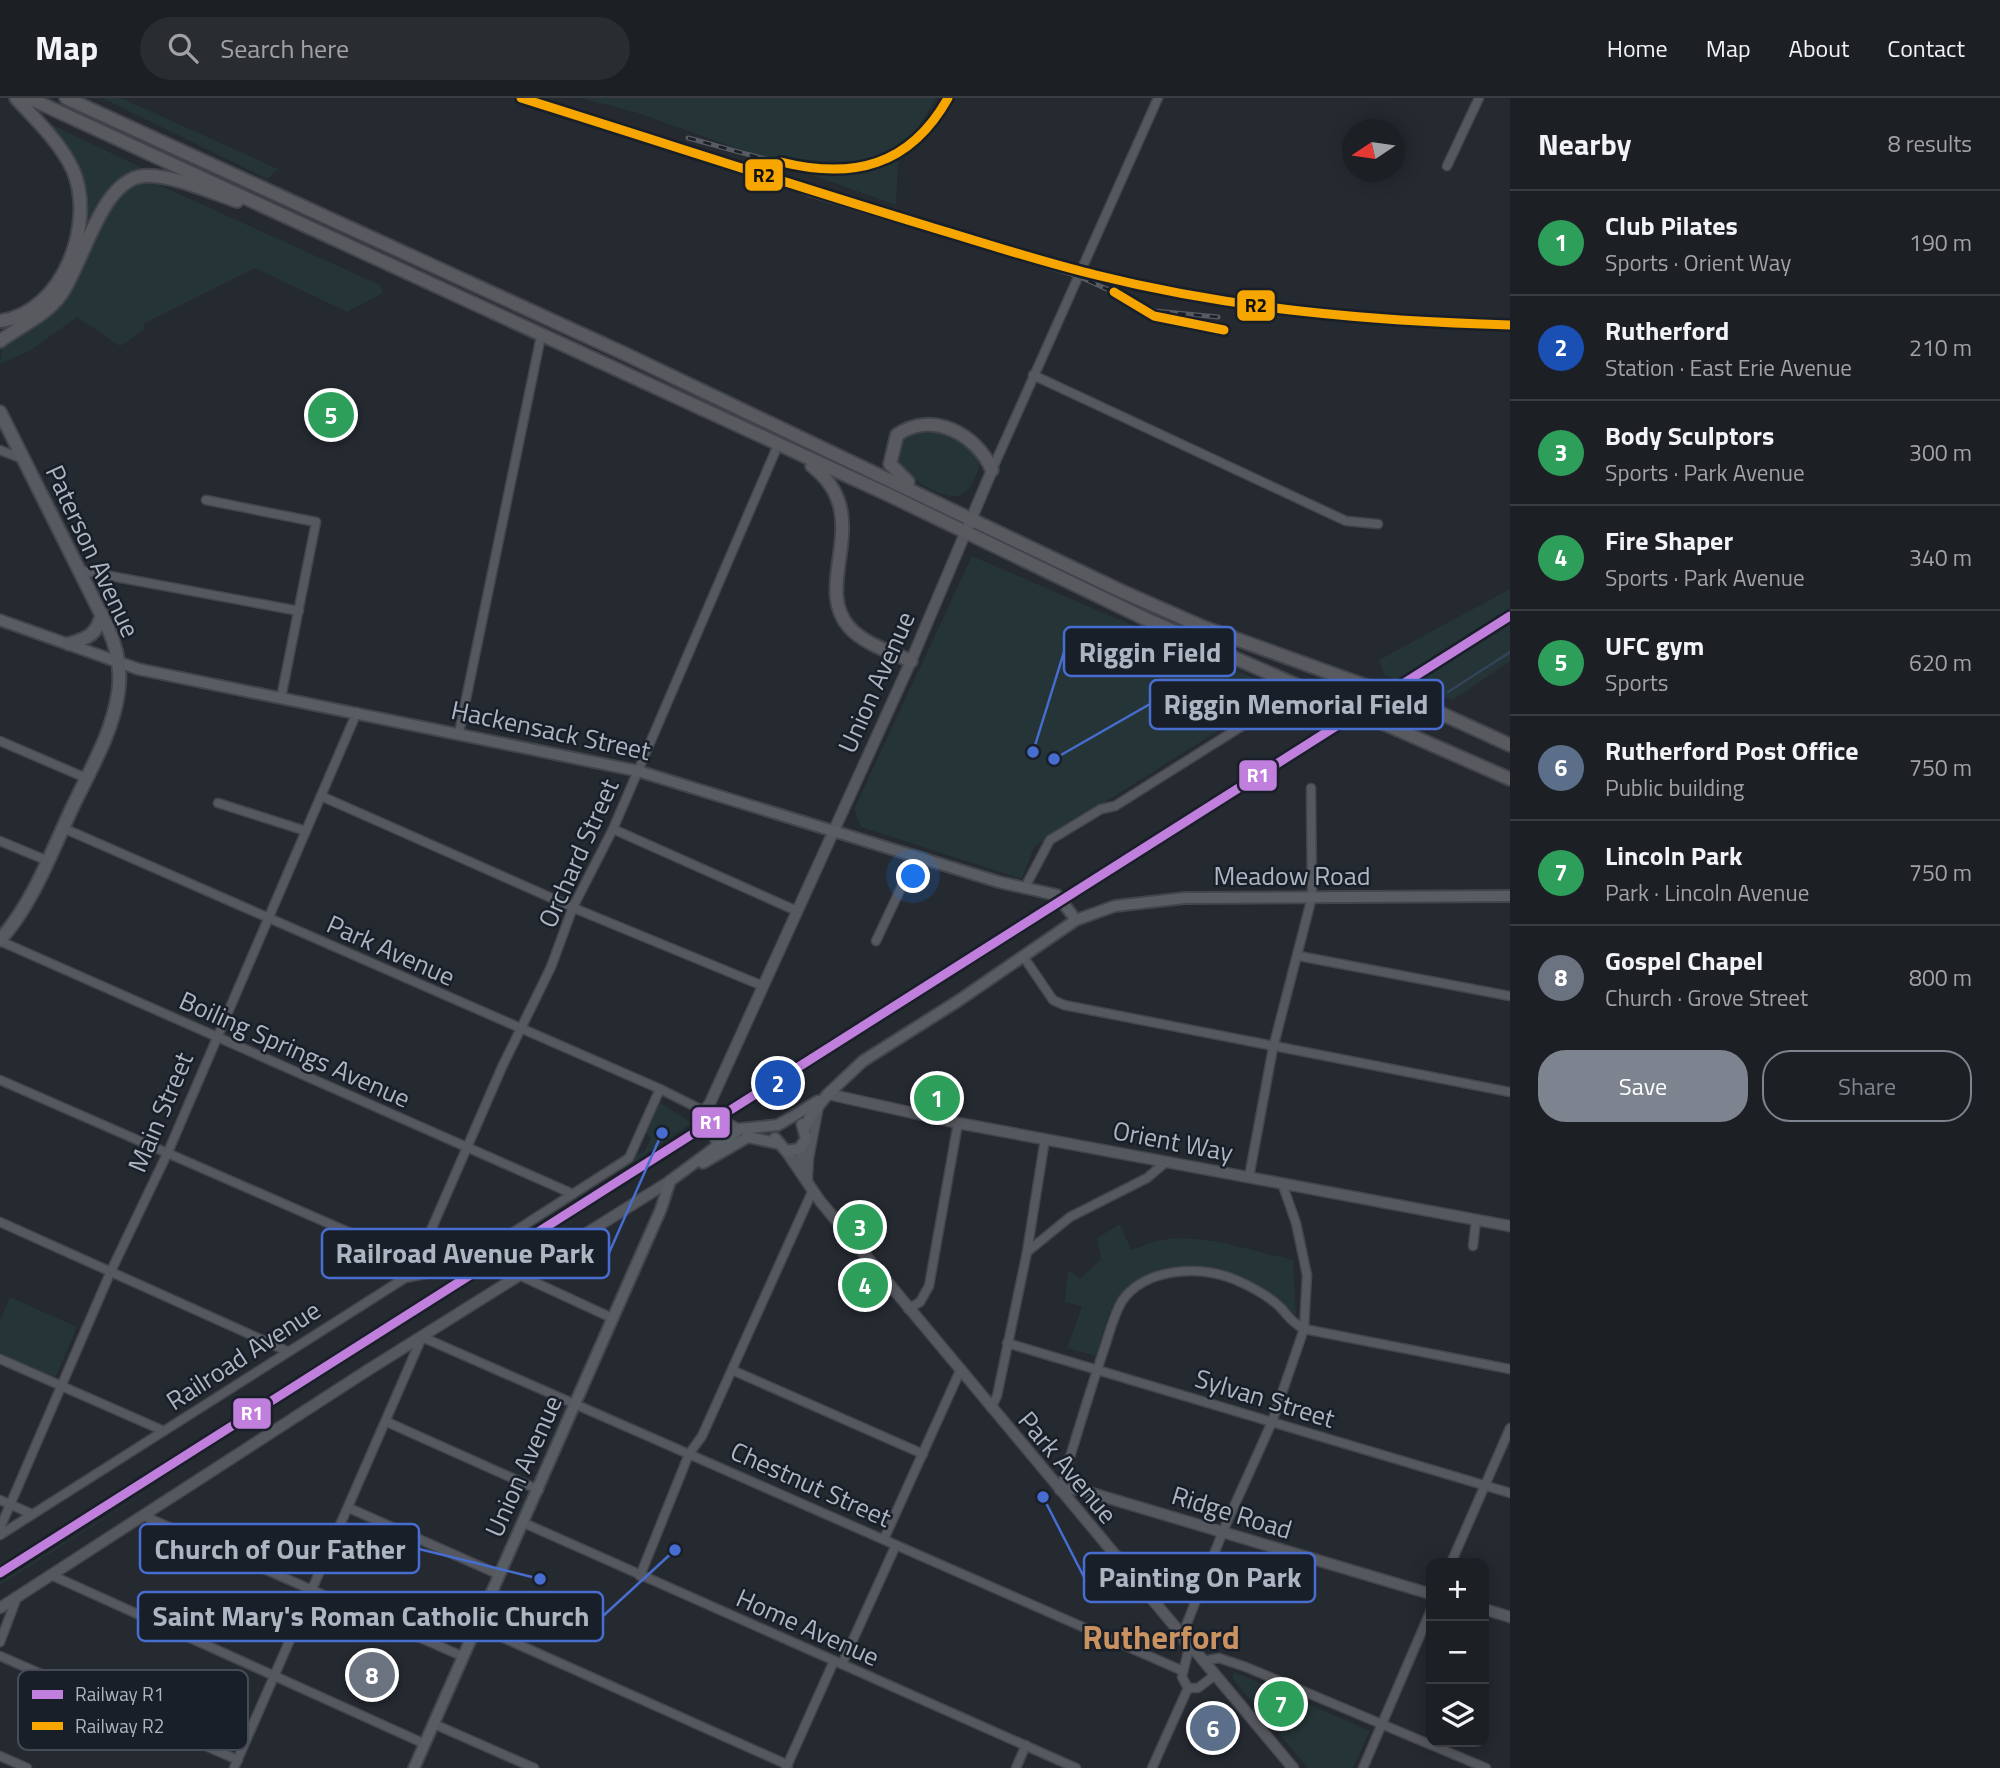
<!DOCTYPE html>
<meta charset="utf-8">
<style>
:root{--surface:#1c1f24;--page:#292c31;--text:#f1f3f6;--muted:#a0a2a6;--line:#3a3d41;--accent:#7e848f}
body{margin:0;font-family:"Titillium Web",sans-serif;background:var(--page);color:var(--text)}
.controls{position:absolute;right:21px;bottom:21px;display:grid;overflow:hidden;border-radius:14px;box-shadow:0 4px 18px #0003}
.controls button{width:63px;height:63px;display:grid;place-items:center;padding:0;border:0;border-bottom:2px solid var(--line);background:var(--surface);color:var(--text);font:35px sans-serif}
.compass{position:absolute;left:1342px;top:21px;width:63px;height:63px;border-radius:50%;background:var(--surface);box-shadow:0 4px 18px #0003;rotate:257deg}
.you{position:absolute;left:914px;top:779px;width:24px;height:24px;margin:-18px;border:5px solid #fff;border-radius:50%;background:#1a73e8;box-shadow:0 0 0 10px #1a73e833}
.badge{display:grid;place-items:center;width:46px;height:46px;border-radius:50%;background:var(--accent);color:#fff;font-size:23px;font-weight:700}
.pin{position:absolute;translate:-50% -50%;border:4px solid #fff;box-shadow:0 2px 7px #0006}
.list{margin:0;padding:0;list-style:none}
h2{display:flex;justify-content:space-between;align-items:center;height:91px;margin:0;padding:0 28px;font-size:30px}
h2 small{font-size:23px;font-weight:400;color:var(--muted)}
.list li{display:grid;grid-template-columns:46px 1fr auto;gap:21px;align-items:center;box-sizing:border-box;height:105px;padding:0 28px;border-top:2px solid var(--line)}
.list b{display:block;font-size:26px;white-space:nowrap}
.list p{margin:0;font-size:23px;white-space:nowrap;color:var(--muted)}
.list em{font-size:23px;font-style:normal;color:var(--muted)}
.actions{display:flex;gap:14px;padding:21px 28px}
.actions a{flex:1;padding:16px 0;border:2px solid var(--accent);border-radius:28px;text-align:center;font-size:24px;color:var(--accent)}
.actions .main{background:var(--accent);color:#fff}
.icon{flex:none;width:38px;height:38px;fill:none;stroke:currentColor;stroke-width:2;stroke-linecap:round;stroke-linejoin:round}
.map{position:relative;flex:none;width:1510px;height:1670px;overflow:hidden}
header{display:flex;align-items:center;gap:42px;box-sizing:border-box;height:98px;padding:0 35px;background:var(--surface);border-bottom:2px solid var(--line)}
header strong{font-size:33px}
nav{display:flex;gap:38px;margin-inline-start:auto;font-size:24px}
.search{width:490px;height:63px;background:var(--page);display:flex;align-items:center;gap:18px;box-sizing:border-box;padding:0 24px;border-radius:38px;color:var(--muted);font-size:26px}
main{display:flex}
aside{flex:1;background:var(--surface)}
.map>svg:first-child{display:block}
.green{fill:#253436}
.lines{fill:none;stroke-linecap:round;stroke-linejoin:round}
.stream{stroke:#354358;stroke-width:2.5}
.minor-casing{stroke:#42454b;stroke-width:11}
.tertiary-casing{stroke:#42454b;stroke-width:13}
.secondary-casing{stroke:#42454b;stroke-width:14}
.primary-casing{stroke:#42454d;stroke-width:16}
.trunk-casing{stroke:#41454b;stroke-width:16}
.minor{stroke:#55585e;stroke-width:8}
.tertiary{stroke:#55585e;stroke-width:10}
.secondary{stroke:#585c63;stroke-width:10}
.primary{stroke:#575a60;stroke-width:12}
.trunk{stroke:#585a60;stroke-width:12}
.rail-casing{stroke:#585b62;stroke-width:5}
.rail{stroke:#191f29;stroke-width:2.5;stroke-dasharray:8;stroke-linecap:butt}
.rail-1-casing{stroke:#191f29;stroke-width:14}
.rail-2-casing{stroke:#191f29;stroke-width:14}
.rail-1{stroke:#c07fdc;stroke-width:9}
.rail-2{stroke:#f7a600;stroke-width:9}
.labels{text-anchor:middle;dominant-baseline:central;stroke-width:5;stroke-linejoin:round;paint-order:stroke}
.street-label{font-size:26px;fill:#aeb5c2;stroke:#191f29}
.district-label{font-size:33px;font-weight:bold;fill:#ca9161;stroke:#191f29}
.key{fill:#191f29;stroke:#464c57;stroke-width:2}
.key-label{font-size:19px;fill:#aeb5c2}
.leader{fill:none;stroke:#486dd1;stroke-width:2.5}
.callout-dot{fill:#486dd1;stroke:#191f29;stroke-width:2.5}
.callout{fill:#191f29;stroke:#486dd1;stroke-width:2.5}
.callout-label{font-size:28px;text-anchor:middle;font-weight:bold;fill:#aeb5c2}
.line-badge{stroke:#191f29;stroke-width:2.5}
.badge-label{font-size:19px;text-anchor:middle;font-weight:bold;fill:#fff}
.pale-badge-label{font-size:19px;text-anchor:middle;font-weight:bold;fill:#111}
</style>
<header>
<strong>Map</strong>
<div class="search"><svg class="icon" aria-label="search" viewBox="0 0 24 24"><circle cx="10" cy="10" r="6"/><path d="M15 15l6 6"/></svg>Search here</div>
<nav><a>Home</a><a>Map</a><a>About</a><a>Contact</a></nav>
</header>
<main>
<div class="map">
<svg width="1510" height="1670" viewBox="0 0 1510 1670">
<rect width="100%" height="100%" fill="#252930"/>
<!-- green -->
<g class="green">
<path d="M102,0H121L278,71L267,81Z"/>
<path d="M581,0H936L898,64L896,107L638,15Z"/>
<path d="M50,26L151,74C109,71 98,107 81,138L82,83Z"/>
<path d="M138,86H157L380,187L383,195L347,214L255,170L143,226L145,231L120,248L77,219L33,251L0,266L3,248L46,222L68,192L115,99Z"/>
<path d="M931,330L970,347L980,362C979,375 970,393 961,397C939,407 849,348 931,330Z"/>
<path d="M972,458L1279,591L1280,594L1034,749L1022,781L861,729L854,711Z"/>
<path d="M1510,491V563L1453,602L1384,577L1379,562Z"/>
<path d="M659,1004L692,1025L633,1065L634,1056L644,1055L651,1040L645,1034Z"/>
<path d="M1120,1126L1131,1152C1141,1149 1152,1144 1162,1142C1199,1134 1257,1154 1293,1162L1296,1218C1258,1178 1204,1157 1150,1177C1137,1183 1125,1191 1116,1203C1106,1218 1102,1240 1096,1258L1067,1250L1082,1209L1065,1204L1068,1172L1080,1181L1101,1161L1097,1140Z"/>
<path d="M10,1199L77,1229L55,1280L0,1256V1222Z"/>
<path d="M202,1359L0,1487V1484Z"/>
<path d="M1234,1574L1370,1633L1353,1670H1308L1232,1580Z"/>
</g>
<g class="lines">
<!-- stream -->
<path class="stream" d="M1448,594L1510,554"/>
<defs>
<g id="minor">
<path d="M1447,68L1479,0"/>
<path d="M1033,277L1346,423L1378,426"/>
<path d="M0,352L23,361"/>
<path d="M992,372L1158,0"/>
<path d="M206,402L316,424L281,600"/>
<path d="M78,472L299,513"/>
<path d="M459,635L541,238"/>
<path d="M0,643L86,680"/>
<path d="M321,698L581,813L763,888"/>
<path d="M218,705L306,733"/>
<path d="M63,730L660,991L740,1031"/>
<path d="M613,731L797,813"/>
<path d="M0,743L48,763"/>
<path d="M1024,791L1050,742L1101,711L1115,708L1304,589"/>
<path d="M0,843L573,1096"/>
<path d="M876,843L916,758"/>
<path d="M1023,858L1053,902L1064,907L1510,994"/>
<path d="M1299,858L1510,898"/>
<path d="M0,982L433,1171"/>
<path d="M702,1015L717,1047"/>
<path d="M808,1078L809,1060L819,1008"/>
<path d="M1249,1079L1273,950L1312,799L1311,690"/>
<path d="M0,1124L287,1253"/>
<path d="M1473,1148L1476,1122"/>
<path d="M1027,1154L1070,1119L1147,1080L1166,1064"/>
<path d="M519,1177L612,1220"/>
<path d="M411,1178L502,969L551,869L573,809L613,731L778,347"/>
<path d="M908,1211L920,1204L929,1188L958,1025"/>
<path d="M1007,1245L1510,1395"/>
<path d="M0,1261L164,1333"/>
<path d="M732,1272L923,1356"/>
<path d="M991,1310L997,1298L1027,1154L1045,1041"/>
<path d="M387,1324L539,1392"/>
<path d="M1060,1392C1074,1346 1088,1299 1103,1254C1109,1237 1113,1218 1122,1203C1146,1169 1201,1167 1236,1182C1252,1189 1268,1197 1281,1210C1289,1219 1293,1225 1304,1231L1510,1271"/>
<path d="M0,1402L32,1416"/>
<path d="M349,1410L500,1477"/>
<path d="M144,1418L464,1559"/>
<path d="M524,1425L1076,1670"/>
<path d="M0,1430L111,1173L168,1054L357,614"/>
<path d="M0,1437L405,1180L459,1169L629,1060L660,991"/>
<path d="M884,1441L960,1273"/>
<path d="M1451,1465L1510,1330"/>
<path d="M51,1477L425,1646"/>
<path d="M640,1478L689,1356L702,1338L812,1094"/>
<path d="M477,1528L788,1667"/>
<path d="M0,1544L17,1499"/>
<path d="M0,1558L238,1662"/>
<path d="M1203,1563L1219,1560L1246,1569L1486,1670"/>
<path d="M842,1566L896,1447"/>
<path d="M1188,1590L1182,1579L1188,1554L1182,1538L1223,1433L1272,1324L1304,1231L1307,1177L1296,1125L1282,1085"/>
<path d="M1188,1590H1198L1215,1577"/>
<path d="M434,1626L534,1670"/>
<path d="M0,1658L27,1670"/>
<path d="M234,1670L422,1239L1183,1573"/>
<path d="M786,1670L834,1563"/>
<path d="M1016,1670L1026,1647"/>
<path d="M1152,1670L1188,1590"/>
<path d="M1363,1670L1431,1512"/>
</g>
<g id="tertiary">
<path d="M828,996L958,1025L1510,1128"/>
<path d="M702,1015L710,1005L911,563L992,372"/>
<path d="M803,1047L801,1058L807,1080"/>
<path d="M786,1053L820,1103L1293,1670"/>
<path d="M1060,1392L1078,1391L1431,1496"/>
<path d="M0,1510L368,1272L670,1083"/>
<path d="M1484,1511L1510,1519"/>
</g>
<g id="secondary">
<path d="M0,522L138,571L638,673L999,784L1057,797L1076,822"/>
<path d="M805,1030L810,1018L828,996L863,963L958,903L1076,822L1115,808L1185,800L1510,798"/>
<path d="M775,1040L786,1053L799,1051L806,1041L802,1026"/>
<path d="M703,1065L748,1039L776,1045"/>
<path d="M670,1083L740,1031L778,1027L818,1003"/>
<path d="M414,1670L661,1111L670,1083"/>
</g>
<g id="primary">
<path d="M0,314L107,528C117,549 122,572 118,596C112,636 89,674 72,710C51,755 33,805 0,842"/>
<path d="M69,546C89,540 97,536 102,516"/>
</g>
<g id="trunk">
<path d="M29,0L889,397L1146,521L1510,681"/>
<path d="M66,0L623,255L1121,493L1203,529L1438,614L1510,647"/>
<path d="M0,223C63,215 96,125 73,72C60,44 36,22 16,0"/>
<path d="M0,243C20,228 45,218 60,198C84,165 100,83 143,78C168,75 213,95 237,103"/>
<path d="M812,368C877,418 811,486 849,529C864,546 891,554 911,563"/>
<path d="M908,384L890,366L897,337C931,312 977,336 992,372"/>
</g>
</defs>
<!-- minor casing -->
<use href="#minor" class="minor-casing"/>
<!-- tertiary casing -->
<use href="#tertiary" class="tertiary-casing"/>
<!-- secondary casing -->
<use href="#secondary" class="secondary-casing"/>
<!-- primary casing -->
<use href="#primary" class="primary-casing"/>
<!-- trunk casing -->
<use href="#trunk" class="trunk-casing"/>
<!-- minor -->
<use href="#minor" class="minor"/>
<!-- tertiary -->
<use href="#tertiary" class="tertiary"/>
<!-- secondary -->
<use href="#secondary" class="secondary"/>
<!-- primary -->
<use href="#primary" class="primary"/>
<!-- trunk -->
<use href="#trunk" class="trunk"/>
<defs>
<g id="rail">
<path d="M688,40C784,65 887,110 948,0"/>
<path d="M708,60L808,96L1078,178L1155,213L1218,219"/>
<path d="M1190,226L1224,232"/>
</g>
</defs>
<!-- rail casing -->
<use href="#rail" class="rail-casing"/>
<!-- rail -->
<use href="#rail" class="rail"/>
<defs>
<path id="rail-1" d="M0,1475L1510,518"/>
<g id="rail-2">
<path d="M521,0C655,42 789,86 924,127C981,144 1038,163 1096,177C1232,211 1371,223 1510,227"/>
<path d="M781,64C853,82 910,68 948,0"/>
<path d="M1114,194L1154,218L1224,232"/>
</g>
</defs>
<!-- rail-1 casing -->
<use href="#rail-1" class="rail-1-casing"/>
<!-- rail-2 casing -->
<use href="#rail-2" class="rail-2-casing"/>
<!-- rail-1 -->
<use href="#rail-1" class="rail-1"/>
<!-- rail-2 -->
<use href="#rail-2" class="rail-2"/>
</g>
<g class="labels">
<!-- street labels -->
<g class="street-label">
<text transform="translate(93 453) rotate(65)">Paterson Avenue</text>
<text transform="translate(876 584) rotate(-66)">Union Avenue</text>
<text transform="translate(551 632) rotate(12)">Hackensack Street</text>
<text transform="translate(578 755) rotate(-66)">Orchard Street</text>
<text x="1292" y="777">Meadow Road</text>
<text transform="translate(391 852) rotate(24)">Park Avenue</text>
<text transform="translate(295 951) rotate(24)">Boiling Springs Avenue</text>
<text transform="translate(160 1014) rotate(-67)">Main Street</text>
<text transform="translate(1173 1043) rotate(11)">Orient Way</text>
<text transform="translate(243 1257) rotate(-33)">Railroad Avenue</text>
<text transform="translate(1265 1300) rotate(17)">Sylvan Street</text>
<text transform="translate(523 1368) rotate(-66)">Union Avenue</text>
<text transform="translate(1068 1369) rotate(50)">Park Avenue</text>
<text transform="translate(811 1386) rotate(24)">Chestnut Street</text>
<text transform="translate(1232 1414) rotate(17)">Ridge Road</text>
<text transform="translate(808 1529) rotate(24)">Home Avenue</text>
</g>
<!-- district labels -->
<g class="district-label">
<text x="1161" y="1539">Rutherford</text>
</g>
</g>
<!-- legend -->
<rect x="18" y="1572" width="230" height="80" rx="10" class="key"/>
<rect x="32" y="1592" width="31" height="9" fill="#c07fdc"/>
<rect x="32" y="1624" width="31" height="8" fill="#f7a600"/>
<g class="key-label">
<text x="75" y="1603">Railway R1</text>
<text x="75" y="1635">Railway R2</text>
</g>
<!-- callouts -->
<path class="leader" d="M1033 654L1064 554M1054 661L1150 606M662 1035L609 1155M540 1481L419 1451M1043 1399L1084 1479M675 1452L603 1518"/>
<g class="callout-dot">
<circle cx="1033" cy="654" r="7"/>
<circle cx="1054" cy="661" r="7"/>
<circle cx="662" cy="1035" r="7"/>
<circle cx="540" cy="1481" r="7"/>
<circle cx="1043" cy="1399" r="7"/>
<circle cx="675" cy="1452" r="7"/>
</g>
<g class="callout">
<rect x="1064" y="529" width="171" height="49" rx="7"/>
<rect x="1150" y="582" width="293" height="49" rx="7"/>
<rect x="322" y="1131" width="287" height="49" rx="7"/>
<rect x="140" y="1426" width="279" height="49" rx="7"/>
<rect x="1084" y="1455" width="231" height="49" rx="7"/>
<rect x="138" y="1494" width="465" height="49" rx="7"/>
</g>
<g class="callout-label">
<text x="1150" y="564">Riggin Field</text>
<text x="1296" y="616">Riggin Memorial Field</text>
<text x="465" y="1165">Railroad Avenue Park</text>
<text x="280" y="1461">Church of Our Father</text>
<text x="1200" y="1489">Painting On Park</text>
<text x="371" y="1528">Saint Mary's Roman Catholic Church</text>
</g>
<g class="line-badge">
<rect x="744" y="60" width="40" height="34" rx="7" fill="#f7a600"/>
<rect x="1236" y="191" width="40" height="33" rx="7" fill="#f7a600"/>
<rect x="1238" y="661" width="40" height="33" rx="7" fill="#c07fdc"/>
<rect x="691" y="1008" width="40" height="33" rx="7" fill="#c07fdc"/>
<rect x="232" y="1299" width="40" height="33" rx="7" fill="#c07fdc"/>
</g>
<g class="badge-label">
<text x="1258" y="684">R1</text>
<text x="711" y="1031">R1</text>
<text x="252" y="1322">R1</text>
</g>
<g class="pale-badge-label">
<text x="764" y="84">R2</text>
<text x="1256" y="214">R2</text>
</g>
</svg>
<div class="controls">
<button>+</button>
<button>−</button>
<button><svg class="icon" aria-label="layers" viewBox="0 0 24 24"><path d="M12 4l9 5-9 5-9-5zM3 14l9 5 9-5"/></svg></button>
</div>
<svg class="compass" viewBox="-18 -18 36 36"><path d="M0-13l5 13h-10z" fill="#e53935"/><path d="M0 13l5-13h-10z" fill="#a0a2a6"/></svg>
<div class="you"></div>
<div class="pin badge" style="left:937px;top:1000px;background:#2e9e5b">1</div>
<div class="pin badge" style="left:778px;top:985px;background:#1a4fb4">2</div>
<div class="pin badge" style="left:860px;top:1129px;background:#2e9e5b">3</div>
<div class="pin badge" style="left:865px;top:1187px;background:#2e9e5b">4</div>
<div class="pin badge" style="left:331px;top:317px;background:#2e9e5b">5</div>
<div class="pin badge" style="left:1213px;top:1630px;background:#5c6f8a">6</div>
<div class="pin badge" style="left:1281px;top:1606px;background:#2e9e5b">7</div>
<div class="pin badge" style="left:372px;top:1577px;background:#6b7280">8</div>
</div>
<aside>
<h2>Nearby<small>8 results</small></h2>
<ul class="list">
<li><span class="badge" style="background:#2e9e5b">1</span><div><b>Club Pilates</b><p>Sports · Orient Way</p></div><em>190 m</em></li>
<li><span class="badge" style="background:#1a4fb4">2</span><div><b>Rutherford</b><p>Station · East Erie Avenue</p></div><em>210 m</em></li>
<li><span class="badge" style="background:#2e9e5b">3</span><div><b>Body Sculptors</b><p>Sports · Park Avenue</p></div><em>300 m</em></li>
<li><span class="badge" style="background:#2e9e5b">4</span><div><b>Fire Shaper</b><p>Sports · Park Avenue</p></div><em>340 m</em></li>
<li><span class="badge" style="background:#2e9e5b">5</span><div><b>UFC gym</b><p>Sports</p></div><em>620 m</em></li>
<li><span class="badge" style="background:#5c6f8a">6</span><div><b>Rutherford Post Office</b><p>Public building</p></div><em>750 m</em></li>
<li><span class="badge" style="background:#2e9e5b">7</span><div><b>Lincoln Park</b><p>Park · Lincoln Avenue</p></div><em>750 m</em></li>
<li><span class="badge" style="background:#6b7280">8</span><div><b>Gospel Chapel</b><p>Church · Grove Street</p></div><em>800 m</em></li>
</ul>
<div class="actions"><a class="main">Save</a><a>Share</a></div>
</aside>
</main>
